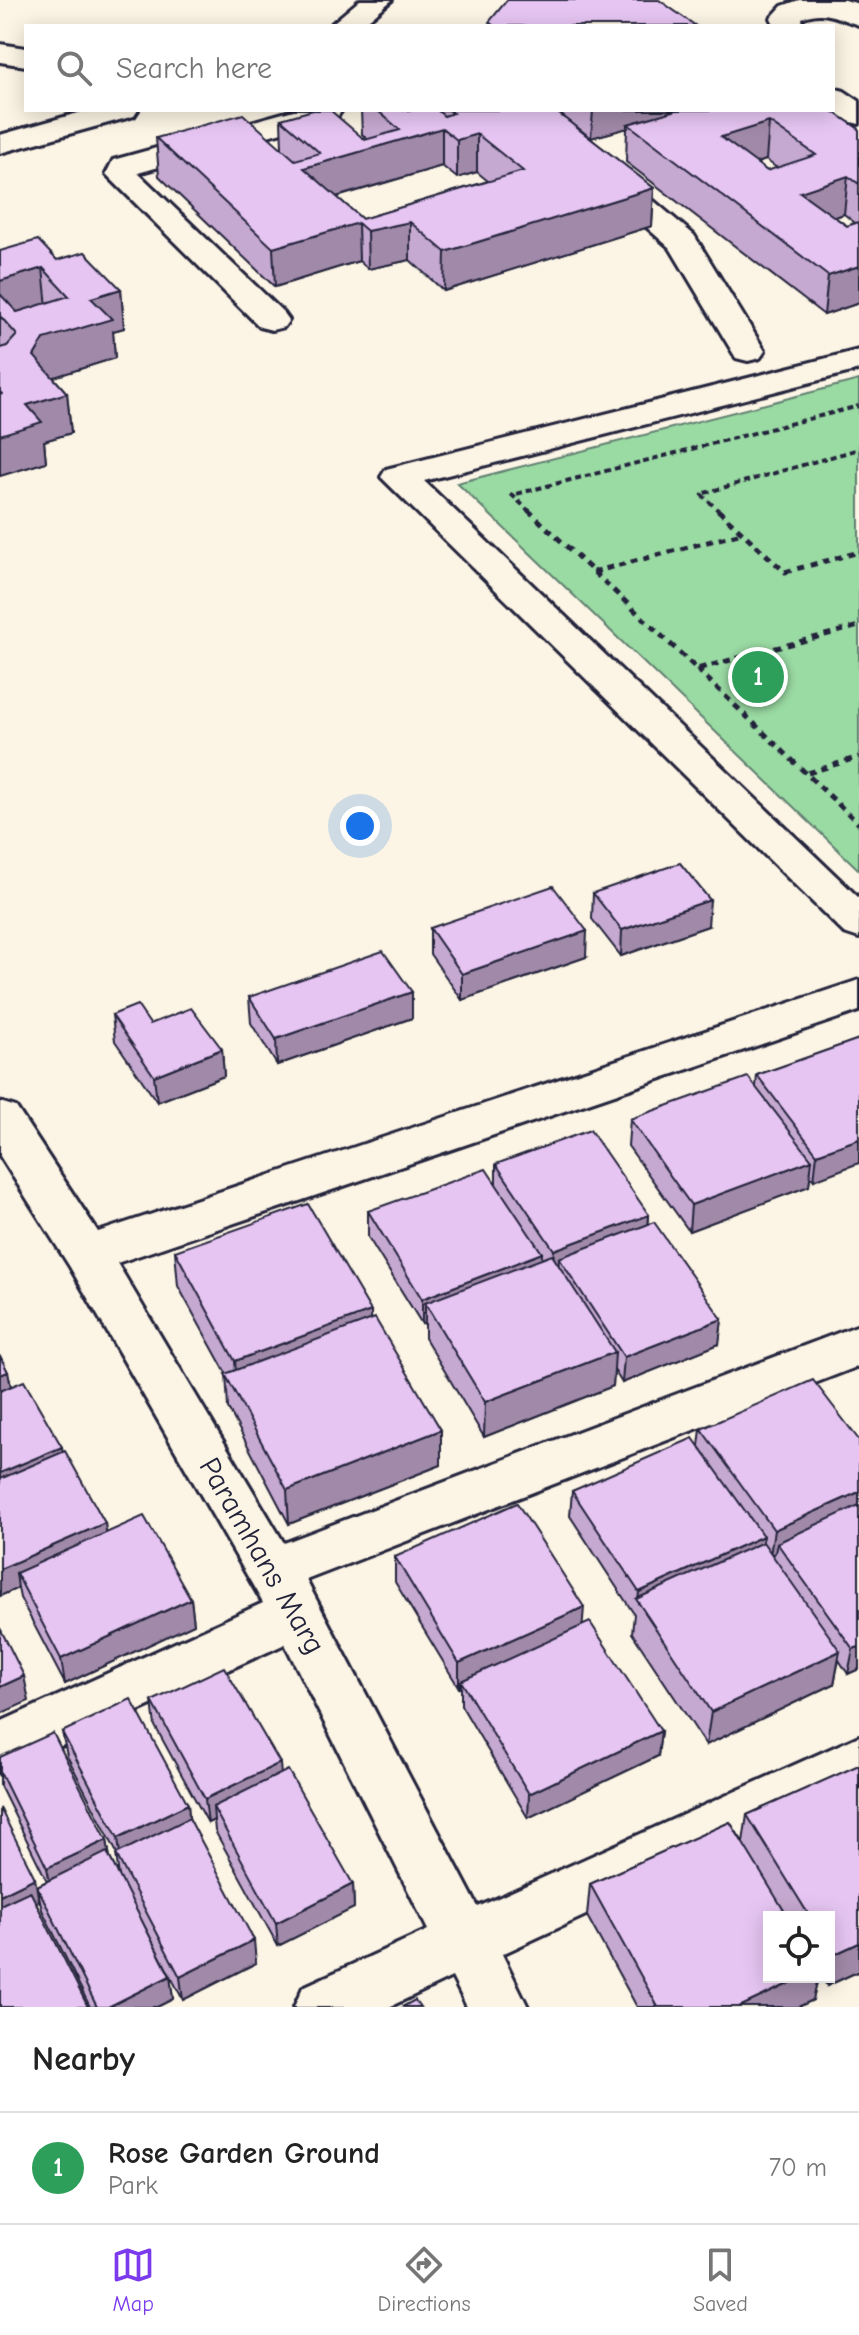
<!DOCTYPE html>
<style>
:root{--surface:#fff;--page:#f6f6f6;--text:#222;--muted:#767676;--line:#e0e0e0;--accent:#7c3aed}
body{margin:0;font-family:"Comic Neue",sans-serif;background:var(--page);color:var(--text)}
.controls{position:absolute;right:24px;bottom:24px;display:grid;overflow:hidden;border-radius:0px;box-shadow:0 4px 20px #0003}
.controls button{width:72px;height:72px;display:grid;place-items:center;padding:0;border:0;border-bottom:2px solid var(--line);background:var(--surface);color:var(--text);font:40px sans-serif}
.you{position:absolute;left:360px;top:826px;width:28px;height:28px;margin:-20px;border:6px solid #fff;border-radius:50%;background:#1a73e8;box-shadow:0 0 0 12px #1a73e833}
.badge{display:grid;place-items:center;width:52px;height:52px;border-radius:50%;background:var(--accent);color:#fff;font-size:26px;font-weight:700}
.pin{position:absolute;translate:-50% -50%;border:4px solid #fff;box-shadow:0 2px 8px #0006}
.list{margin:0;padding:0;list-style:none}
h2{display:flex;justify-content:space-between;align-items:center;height:104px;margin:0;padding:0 32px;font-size:34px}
h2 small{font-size:26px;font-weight:400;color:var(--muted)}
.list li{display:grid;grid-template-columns:52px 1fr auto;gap:24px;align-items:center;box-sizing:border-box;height:112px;padding:0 32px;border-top:2px solid var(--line)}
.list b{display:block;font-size:30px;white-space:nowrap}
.list p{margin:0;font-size:26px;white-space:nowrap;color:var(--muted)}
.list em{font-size:26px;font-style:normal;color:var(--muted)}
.icon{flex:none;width:44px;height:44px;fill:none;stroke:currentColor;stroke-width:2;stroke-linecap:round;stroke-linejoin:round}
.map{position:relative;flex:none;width:859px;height:2007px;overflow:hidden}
.search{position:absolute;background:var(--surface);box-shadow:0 4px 20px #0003;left:24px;right:24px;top:24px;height:88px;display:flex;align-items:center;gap:20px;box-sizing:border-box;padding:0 28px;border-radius:0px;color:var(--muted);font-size:30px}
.sheet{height:216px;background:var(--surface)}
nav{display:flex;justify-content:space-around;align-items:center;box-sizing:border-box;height:112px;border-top:2px solid var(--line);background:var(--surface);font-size:22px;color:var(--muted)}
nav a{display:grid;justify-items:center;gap:4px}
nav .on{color:var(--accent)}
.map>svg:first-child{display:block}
.green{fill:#9adaa3;stroke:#5e7e6f;stroke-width:2}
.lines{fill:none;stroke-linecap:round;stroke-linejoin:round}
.minor-casing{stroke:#22223b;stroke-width:6}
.path-far1{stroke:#22223b;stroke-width:4;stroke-dasharray:6 4;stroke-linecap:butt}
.path{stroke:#22223b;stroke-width:5;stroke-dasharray:7 6;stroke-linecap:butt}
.minor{fill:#fcf5e5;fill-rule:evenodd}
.wall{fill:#c6a9d0;stroke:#22223b;stroke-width:2;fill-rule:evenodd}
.shaded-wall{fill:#a18aa9;stroke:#22223b;stroke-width:2}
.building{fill:#e6c5f2;stroke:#22223b;stroke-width:2;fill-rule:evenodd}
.labels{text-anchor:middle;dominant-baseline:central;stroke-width:6;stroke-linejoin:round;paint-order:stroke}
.street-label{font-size:30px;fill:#22223b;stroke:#fcf5e5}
</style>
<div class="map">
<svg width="859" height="2007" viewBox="0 0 859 2007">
<rect width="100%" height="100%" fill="#fcf5e5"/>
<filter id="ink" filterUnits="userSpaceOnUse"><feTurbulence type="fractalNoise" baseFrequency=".0125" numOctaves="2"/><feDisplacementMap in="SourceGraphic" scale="16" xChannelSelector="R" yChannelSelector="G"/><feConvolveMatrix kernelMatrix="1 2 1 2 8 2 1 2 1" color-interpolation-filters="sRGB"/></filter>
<g filter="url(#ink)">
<!-- green -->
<path class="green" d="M859,380V870L457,483Z"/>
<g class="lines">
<defs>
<g id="minor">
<path d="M360,0H392L361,26H329Z"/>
<path d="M799,0H845L859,4V25C838,19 824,8 802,18L803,26H775L771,18L782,6Z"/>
<path d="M0,44L26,48V66L0,62Z"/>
<path d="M833,88L844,91L859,101V124L848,121L832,110Z"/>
<path d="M89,110H138L134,116L0,153V135Z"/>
<path d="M294,110H342L338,116L138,173L284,313L289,320L284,327L272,330L260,327L106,174L113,160Z"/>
<path d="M514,110H547L694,235L765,351L760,358L748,361L736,358L670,248Z"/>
<path d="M859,350V370L424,481L859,898V938L844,933L381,477L386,469Z"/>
<path d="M859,980V1011L117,1263L284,1543L859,1325V1366L306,1580L478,1907L859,1736V1788L502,1954L528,2007H467L452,1977L389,2007H294L303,1987L428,1930L285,1644L0,1774V1722L263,1603L70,1267L0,1156V1102L16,1107L98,1232Z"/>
</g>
</defs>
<!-- minor casing -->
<use href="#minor" class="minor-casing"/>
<!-- path-far1 -->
<g class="path-far1">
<path d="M530,512L512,495L859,406"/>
<path d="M720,512L701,494L859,449"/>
</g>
<!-- path -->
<g class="path">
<path d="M528,510L697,669L859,626"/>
<path d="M718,510L785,572L859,552"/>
<path d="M593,572L742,533"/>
<path d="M697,669L859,824"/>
<path d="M808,773L859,757"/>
</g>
<!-- minor -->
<use href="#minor" class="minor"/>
</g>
<!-- wall -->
<g class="wall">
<path d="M361,110H554L654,188L652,226L444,291L410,260L368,269L359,261L275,287L159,176L156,138L282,148L281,119L365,140L367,139L362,134ZM442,166L457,178L477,172L488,181L362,219L337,197Z"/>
<path d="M555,110H831L859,129V303L824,315L626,162L627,128L591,138ZM766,160L777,168L767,171L757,163ZM844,214L855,223L847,226L835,217Z"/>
<path d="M0,251L57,260L121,289L124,328L113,331L115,358L53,377L67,393L71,433L44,441L46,462L0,476Z"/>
<path d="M593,893L708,926L621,956L592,919Z"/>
<path d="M430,928L586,957L462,1000L430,954Z"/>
<path d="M249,997L412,1018L277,1065L251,1023Z"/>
<path d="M112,1015L150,1024L222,1049L224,1076L157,1102L115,1041Z"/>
<path d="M859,1039L814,1180L810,1176L809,1186L689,1231L628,1146L630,1119L756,1087L757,1075Z"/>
<path d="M496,1164L649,1215L648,1225L722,1319L719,1344L622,1383L614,1370L613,1386L484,1437L425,1338V1323L422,1324L368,1237V1211L496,1184Z"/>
<path d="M175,1251L371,1311V1319L441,1430V1465L289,1524L228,1408L226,1373L178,1286Z"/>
<path d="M0,1356L8,1372L11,1386L63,1452L105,1523L106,1533L191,1599L194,1624L65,1684L20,1598L18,1588L0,1596Z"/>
<path d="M701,1429L859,1440V1669L848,1674L839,1660L834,1684L706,1745L632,1633L634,1614L570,1516L572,1491L699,1446Z"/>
<path d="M395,1557L583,1625L661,1731L658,1756L528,1818L461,1705V1687L459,1688L395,1582Z"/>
<path d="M152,1701L281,1774L353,1884L354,1908L278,1946L215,1831L214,1820L208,1823L155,1726Z"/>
<path d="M62,1732L188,1804L189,1818L256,1963L183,2000L136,1910L170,1976L173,1999L157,2007H90L42,1910L37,1886L47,1881L0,1786V1757L107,1840L110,1858L119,1876L116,1854L117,1853L67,1756Z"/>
<path d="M859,1765V1971L827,1986L821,1977H829V1917H769V1977H818L813,2000L798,2007H637L587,1916L590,1884L730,1822L743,1842L747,1815Z"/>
</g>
<!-- shaded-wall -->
<g class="shaded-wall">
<path d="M593,110H687L628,124V128L591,138Z"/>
<path d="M769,122L766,160L718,174L721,137Z"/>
<path d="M442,128V166L305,206L304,168Z"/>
<path d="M477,134V172L457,178V140Z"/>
<path d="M848,176L844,214L796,230L800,192Z"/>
<path d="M654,188L652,226L444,291L445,252Z"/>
<path d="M410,222V260L368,269L367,231Z"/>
<path d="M358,223L359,261L275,287L273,248Z"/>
<path d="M859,266V303L824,315L828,276Z"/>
<path d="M43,268L47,307L0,316V281Z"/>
<path d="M121,289L124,328L113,331L115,358L48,379L34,356L44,339L91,298Z"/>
<path d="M67,393L71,433L44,441L46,462L0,476V435L27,405Z"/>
<path d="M710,900L708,926L621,956L622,930Z"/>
<path d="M587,931L586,957L462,1000V974Z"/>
<path d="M412,992V1018L277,1065L276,1039Z"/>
<path d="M222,1049L224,1076L157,1102L154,1076Z"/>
<path d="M859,1139V1163L814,1180L817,1154Z"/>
<path d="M812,1160L809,1186L689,1231L691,1205Z"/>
<path d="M649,1215L647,1241L559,1258L558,1274L552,1276L554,1250Z"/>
<path d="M542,1253L541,1279L425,1303V1323L422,1324V1299Z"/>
<path d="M371,1311L372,1345L238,1395L235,1361Z"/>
<path d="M722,1319L719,1344L622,1383L624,1357Z"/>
<path d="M615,1352L613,1386L484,1437L485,1402Z"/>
<path d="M8,1372L13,1397L0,1403V1375Z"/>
<path d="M441,1430V1465L289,1524L287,1490Z"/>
<path d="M62,1447L66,1472L0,1501V1473Z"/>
<path d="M859,1492V1515L777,1543L775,1553L770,1555L774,1530Z"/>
<path d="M105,1523L108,1548L16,1573L18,1588L0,1596V1569Z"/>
<path d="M763,1536L759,1561L638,1603L639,1592Z"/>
<path d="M191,1599L194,1624L65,1684L61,1659Z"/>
<path d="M584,1607L582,1632L461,1681V1687L459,1688V1663Z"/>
<path d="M859,1647V1669L848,1674L853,1649Z"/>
<path d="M840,1651L834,1684L706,1745L711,1712Z"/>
<path d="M24,1676L29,1701L0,1714V1687Z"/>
<path d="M661,1731L658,1756L528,1818L529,1794Z"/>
<path d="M280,1763L282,1787L213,1807L214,1820L208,1823L205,1799Z"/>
<path d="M188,1804L190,1828L121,1862L118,1838Z"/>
<path d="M107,1840L111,1864L52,1891L47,1868Z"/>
<path d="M35,1878L39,1902L0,1921V1895Z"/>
<path d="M353,1884L354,1908L278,1946L276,1923Z"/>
<path d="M254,1940L256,1963L183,2000L180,1977Z"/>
<path d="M859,1943V1971L827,1986L833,1955Z"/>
<path d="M170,1976L173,1999L157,2007H108Z"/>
<path d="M803,1977H818L813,2000L798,2007H739Z"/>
</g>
<!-- building -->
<g class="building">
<path d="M507,0H659L696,26H494L489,22Z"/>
<path d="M313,110H330L365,140L400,130L377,110H437L444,116L453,113L448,110H554L654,188L445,252L410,222L367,231L358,223L273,248L156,138L243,114L295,160L320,153L281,119ZM442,128L457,140L477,134L523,171L362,219L304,168Z"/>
<path d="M677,110H831L859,129V184L848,176L800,192L847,226L859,222V266L828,276L628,124ZM769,122L816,155L767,171L721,137Z"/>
<path d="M38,240L57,260L85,252L121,289L91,298L112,319L44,339L34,356L67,393L27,405L42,422L0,435V395L2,394L0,392V348L7,346L17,335L0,316V294L17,312L69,296L43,268L0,281V251Z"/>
<path d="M680,863L710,900L622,930L593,893Z"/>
<path d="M553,886L587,931L462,974L430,928Z"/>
<path d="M383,951L412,992L276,1039L249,997Z"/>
<path d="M137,1005L150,1024L191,1008L222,1049L154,1076L112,1015Z"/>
<path d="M859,1039V1139L817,1154L757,1075Z"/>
<path d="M748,1077L812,1160L691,1205L630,1119Z"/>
<path d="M590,1130L649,1215L554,1250L496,1164Z"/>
<path d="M486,1169L542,1253L422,1299L368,1211Z"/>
<path d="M308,1204L371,1311L235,1361L175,1251Z"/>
<path d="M654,1222L722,1319L624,1357L559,1258Z"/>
<path d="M552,1255L615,1352L485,1402L425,1303Z"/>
<path d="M375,1318L441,1430L287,1490L225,1374Z"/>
<path d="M0,1356L8,1372L0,1375Z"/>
<path d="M813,1380L859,1440V1492L774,1530L701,1429Z"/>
<path d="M24,1381L62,1447L0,1473V1391Z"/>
<path d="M693,1438L763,1536L639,1592L572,1491Z"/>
<path d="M65,1451L105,1523L0,1569V1479Z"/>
<path d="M517,1503L584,1607L459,1663L395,1557Z"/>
<path d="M859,1505V1647L853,1649L777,1543Z"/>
<path d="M144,1516L191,1599L61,1659L16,1573Z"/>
<path d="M763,1542L840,1651L711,1712L636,1599Z"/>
<path d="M590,1622L661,1731L529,1794L461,1681Z"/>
<path d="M0,1628L24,1676L0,1687Z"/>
<path d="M224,1667L280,1763L205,1799L152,1701Z"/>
<path d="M131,1699L188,1804L118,1838L62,1732Z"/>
<path d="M53,1733L107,1840L47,1868L0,1772V1757Z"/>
<path d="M859,1765V1943L833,1955L829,1948V1917H810L747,1815Z"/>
<path d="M288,1770L353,1884L276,1923L213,1807Z"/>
<path d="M0,1808L35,1878L0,1895Z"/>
<path d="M189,1818L254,1940L180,1977L116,1854Z"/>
<path d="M730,1822L788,1917H769V1977H803L739,2007H658L590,1884Z"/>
<path d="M107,1852L170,1976L108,2007H97L37,1886Z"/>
<path d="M30,1891L88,2007H0V1905Z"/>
<path d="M415,2000L420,2007H402Z"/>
</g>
</g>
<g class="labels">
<!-- street labels -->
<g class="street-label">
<text transform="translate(262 1556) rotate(60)">Paramhans Marg</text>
</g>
</g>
</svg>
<div class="controls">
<button><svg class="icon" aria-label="locate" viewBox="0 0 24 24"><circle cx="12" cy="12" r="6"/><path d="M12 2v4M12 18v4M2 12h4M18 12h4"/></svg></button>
</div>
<div class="you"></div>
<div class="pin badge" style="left:758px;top:677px;background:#2e9e5b">1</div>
<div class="search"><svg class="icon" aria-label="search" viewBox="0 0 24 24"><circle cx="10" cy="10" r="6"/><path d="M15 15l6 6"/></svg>Search here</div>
</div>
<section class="sheet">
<h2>Nearby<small></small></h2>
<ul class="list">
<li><span class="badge" style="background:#2e9e5b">1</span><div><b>Rose Garden Ground</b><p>Park</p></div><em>70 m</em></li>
</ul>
</section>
<nav>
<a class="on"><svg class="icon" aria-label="map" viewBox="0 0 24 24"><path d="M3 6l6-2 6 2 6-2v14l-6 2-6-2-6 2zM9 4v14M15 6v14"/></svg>Map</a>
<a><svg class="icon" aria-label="directions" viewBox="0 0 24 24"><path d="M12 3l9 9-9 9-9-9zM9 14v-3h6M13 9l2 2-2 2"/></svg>Directions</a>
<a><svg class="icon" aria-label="saved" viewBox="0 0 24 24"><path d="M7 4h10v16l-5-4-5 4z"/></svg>Saved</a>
</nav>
